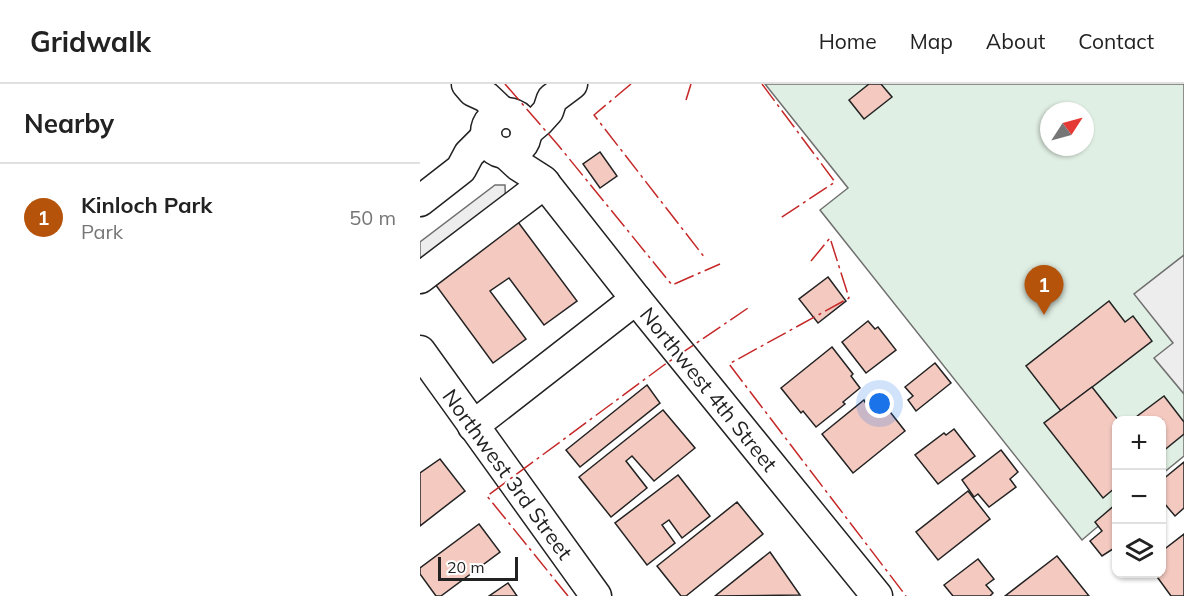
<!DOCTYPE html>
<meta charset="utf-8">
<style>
:root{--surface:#fff;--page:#f6f6f6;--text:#222;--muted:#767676;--line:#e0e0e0;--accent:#b45309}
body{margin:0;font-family:Mulish,sans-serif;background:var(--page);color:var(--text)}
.controls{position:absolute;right:18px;bottom:18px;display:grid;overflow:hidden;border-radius:12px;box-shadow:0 2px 4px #0004}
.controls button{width:54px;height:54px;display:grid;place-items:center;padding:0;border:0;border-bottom:2px solid var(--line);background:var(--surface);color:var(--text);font:30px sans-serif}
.compass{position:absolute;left:620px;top:18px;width:54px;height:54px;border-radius:50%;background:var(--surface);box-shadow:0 2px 4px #0004;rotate:54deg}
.scale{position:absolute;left:18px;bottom:15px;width:80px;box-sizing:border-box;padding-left:6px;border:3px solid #222;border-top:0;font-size:16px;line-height:21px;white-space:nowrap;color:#222;-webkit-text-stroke:4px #fff;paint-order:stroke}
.you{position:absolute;left:460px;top:320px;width:21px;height:21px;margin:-15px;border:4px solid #fff;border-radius:50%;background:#1a73e8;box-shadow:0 0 0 9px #1a73e833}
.badge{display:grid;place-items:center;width:39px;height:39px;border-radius:50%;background:var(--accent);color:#fff;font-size:20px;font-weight:700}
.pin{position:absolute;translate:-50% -50px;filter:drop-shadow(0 2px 3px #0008)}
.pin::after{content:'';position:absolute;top:32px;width:21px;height:18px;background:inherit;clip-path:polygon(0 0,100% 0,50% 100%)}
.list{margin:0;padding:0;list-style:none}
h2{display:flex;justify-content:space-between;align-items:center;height:78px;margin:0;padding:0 24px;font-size:26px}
h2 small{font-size:20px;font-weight:400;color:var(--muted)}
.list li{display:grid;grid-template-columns:39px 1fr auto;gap:18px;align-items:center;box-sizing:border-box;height:108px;padding:0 24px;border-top:2px solid var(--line)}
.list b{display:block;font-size:22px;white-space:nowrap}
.list p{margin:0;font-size:20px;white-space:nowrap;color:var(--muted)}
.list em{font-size:20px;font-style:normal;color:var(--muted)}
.icon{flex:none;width:33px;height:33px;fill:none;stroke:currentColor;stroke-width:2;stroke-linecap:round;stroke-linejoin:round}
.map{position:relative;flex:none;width:764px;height:512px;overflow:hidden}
header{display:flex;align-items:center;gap:36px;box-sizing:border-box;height:84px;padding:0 30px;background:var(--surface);border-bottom:2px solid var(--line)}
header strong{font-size:28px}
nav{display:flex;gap:33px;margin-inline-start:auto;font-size:21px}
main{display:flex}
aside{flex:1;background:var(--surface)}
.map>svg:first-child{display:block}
.green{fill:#e0efe3;stroke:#6f6f6f;stroke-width:1.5;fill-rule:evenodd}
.parking{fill:#ededed;stroke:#6f6f6f;stroke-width:1.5}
.building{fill:#f3c9c0;stroke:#222;stroke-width:1.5}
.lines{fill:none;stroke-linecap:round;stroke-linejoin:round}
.minor-casing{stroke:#222;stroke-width:33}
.minor{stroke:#fff;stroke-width:30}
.power{stroke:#c62828;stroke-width:1.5;stroke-dasharray:21 4.5 3 4.5;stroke-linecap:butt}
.labels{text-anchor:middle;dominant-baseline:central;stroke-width:4.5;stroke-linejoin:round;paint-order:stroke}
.street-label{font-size:21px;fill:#222;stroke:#fff}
</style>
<header>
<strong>Gridwalk</strong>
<nav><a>Home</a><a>Map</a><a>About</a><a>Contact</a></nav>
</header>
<main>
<aside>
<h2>Nearby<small></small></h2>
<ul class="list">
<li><span class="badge">1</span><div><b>Kinloch Park</b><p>Park</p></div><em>50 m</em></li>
</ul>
</aside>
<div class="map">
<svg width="764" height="512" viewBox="0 0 764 512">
<rect width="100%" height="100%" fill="#fff"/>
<!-- green -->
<path class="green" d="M345,0H764V372L742,390V336H696V427L662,456L400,126L428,104ZM629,27H665V63H629Z"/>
<!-- parking -->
<g class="parking">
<path d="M75,101H85L86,137L0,206V158Z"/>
<path d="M764,171V310L734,274L753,259L714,210Z"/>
</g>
<!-- building -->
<g class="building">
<path d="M449,0H461L472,13L444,35L429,16Z"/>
<path d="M180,68L197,92L180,104L163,80Z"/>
<path d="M98,138L157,217L124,241L89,194L70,207L106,255L73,279L15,200Z"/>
<path d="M408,193L426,217L398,239L379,215Z"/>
<path d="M689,217L705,238L713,232L732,257L641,327L606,282Z"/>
<path d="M448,237L455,245L458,243L476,266L446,289L422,258Z"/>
<path d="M412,263L433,290L431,292L440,304L423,318L425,320L396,343L383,327L381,329L361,304Z"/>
<path d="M515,279L531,299L496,327L488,316L493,312L485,303Z"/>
<path d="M227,301L240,319L160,383L146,366Z"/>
<path d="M672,303L698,336L696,403L683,414L624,339Z"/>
<path d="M456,310L485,347L433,389L402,350L444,316L445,318Z"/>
<path d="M744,312L764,338V350L742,368V336H712Z"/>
<path d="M243,326L275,364L234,397L212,372L206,377L227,404L191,433L159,393Z"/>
<path d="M534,345L555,372L518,400L495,371L524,349L526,351Z"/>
<path d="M581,366L598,388L590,395L596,403L569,423L558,410L554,413L542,396Z"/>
<path d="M20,375L45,407L0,442V389Z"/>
<path d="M764,378V424L755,432L744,419L742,420V396Z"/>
<path d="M258,391L290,432L262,454L249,436L242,441L255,459L227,481L195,439Z"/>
<path d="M548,407L570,435L518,476L496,448Z"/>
<path d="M317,418L343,450L266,512H261L237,482Z"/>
<path d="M696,420V463L682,472L670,457L682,447L675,438Z"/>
<path d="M59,440L80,468L21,512H16L0,490V484Z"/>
<path d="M764,450V512H751L735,490H742V467Z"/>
<path d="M350,468L380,511L295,512Z"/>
<path d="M637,472L669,512H585Z"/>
<path d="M558,475L574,495L566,501L573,509L570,512H533L524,501Z"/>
<path d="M88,499L97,512H69Z"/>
</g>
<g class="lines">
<defs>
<g id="minor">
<path d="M47,0L53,7L66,13L83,29"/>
<circle cx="86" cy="49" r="20"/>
<path d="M106,48L119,37L128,27L132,15L152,0"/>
<path d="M85,69L98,81L123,97L216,215L457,512"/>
<path d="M0,117L41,85L49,70L66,53"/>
<path d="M0,194L125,99"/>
<path d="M0,267L176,512"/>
<path d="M53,342L216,215"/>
</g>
</defs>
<!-- minor casing -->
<use href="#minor" class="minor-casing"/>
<!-- minor -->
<use href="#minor" class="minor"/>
<!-- power -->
<g class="power">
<path d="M85,0L138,61L252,201L300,180"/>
<path d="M211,0L174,31L285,174"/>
<path d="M342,0L415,98L359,135"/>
<path d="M266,16L271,0"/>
<path d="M391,177L410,154L429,214L309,280L486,512"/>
<path d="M148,512L67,412L244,281L331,222"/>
</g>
</g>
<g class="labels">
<!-- street labels -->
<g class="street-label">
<text transform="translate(289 305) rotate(51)">Northwest 4th Street</text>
<text transform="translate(88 390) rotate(54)">Northwest 3rd Street</text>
</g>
</g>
</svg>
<div class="controls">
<button>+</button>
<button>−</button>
<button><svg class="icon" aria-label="layers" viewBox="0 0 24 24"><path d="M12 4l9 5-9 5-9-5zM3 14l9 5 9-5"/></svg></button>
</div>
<svg class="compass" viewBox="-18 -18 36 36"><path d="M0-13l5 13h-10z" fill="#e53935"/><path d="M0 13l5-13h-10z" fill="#767676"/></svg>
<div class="scale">20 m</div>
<div class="you"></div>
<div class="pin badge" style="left:624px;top:231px">1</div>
</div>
</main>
